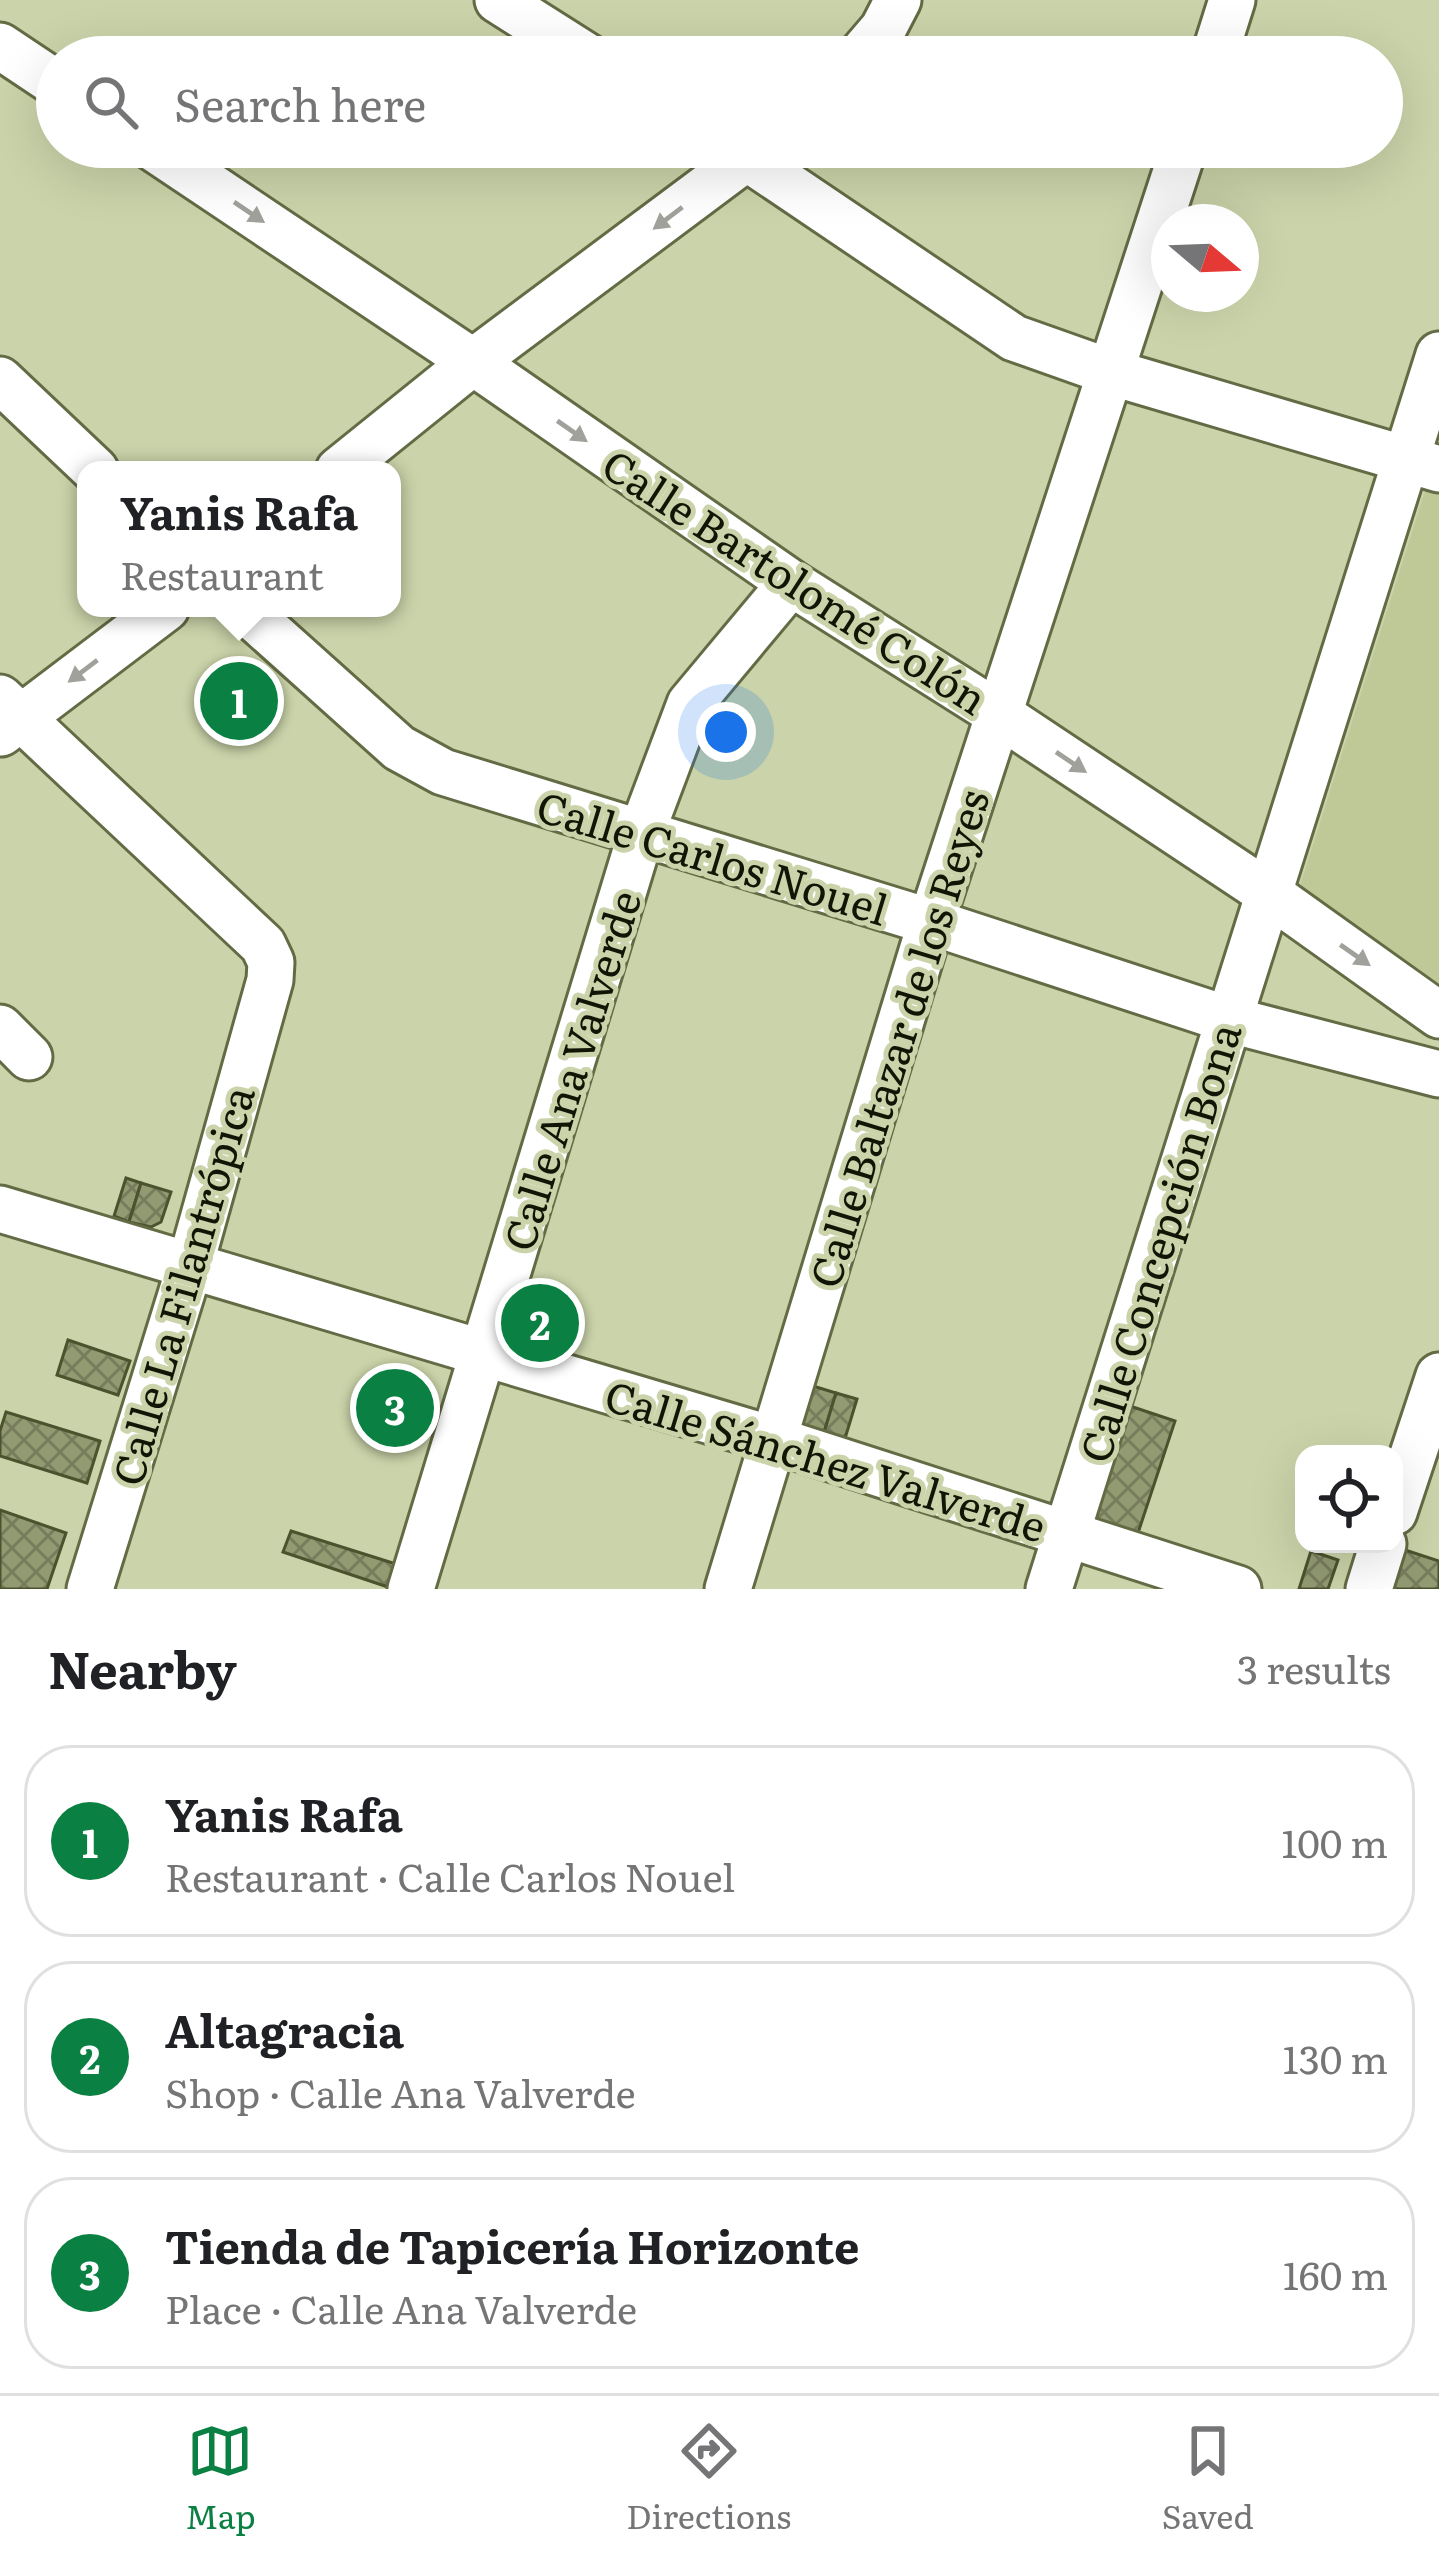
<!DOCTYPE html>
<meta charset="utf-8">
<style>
:root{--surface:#fff;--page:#f6f6f6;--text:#202124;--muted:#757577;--line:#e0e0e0;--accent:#0b8043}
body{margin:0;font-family:Literata,serif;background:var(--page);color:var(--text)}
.controls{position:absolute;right:36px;bottom:36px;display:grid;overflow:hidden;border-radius:24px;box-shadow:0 12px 48px #0002}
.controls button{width:108px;height:108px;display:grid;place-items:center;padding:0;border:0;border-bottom:3px solid var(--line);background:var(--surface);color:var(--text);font:60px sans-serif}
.compass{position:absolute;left:1151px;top:204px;width:108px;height:108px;border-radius:50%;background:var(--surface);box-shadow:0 12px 48px #0002;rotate:109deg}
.you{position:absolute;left:726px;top:732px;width:42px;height:42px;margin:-30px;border:9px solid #fff;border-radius:50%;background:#1a73e8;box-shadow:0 0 0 18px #1a73e833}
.badge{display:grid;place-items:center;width:78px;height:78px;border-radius:50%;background:var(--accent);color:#fff;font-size:39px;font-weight:700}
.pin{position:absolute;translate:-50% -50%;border:6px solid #fff;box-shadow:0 3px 12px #0006}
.popup{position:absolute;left:77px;top:461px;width:324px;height:156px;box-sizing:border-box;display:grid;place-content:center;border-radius:24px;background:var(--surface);filter:drop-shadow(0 3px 9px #0005);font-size:39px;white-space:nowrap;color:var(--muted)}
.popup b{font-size:45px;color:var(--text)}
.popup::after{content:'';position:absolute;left:50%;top:100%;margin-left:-24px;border:24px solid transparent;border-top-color:var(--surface)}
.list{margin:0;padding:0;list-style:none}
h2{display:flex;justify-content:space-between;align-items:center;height:156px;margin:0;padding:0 48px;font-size:51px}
h2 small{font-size:39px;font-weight:400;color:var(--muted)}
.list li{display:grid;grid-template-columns:78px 1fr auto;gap:36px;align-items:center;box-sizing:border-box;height:192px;margin:0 24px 24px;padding:0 24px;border:3px solid var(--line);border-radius:48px}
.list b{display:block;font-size:45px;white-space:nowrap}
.list p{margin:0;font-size:39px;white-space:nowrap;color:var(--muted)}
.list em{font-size:39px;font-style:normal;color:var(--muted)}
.icon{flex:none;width:66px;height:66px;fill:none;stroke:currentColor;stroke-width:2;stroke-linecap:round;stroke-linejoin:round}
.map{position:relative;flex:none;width:1439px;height:1589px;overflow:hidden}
.search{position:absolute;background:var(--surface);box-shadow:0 12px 48px #0002;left:36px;right:36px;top:36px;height:132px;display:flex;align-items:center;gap:30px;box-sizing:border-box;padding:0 42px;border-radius:66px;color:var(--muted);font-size:45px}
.sheet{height:804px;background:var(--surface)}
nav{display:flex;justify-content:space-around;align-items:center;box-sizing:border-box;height:168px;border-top:3px solid var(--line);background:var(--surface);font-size:33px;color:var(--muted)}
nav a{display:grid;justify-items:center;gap:6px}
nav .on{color:var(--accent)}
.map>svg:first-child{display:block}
.built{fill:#bfc998}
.building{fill:url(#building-cross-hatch);stroke:#4b522d;stroke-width:3}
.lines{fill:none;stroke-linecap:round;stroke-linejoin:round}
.minor-casing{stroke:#636b45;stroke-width:51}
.minor{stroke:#fff;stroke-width:45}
.oneway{fill:#a0a19b}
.labels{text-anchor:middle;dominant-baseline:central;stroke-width:10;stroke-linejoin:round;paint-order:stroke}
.street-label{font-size:42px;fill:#121506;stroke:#cad3a9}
</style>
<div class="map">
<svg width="1439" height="1589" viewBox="0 0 1439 1589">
<defs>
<pattern id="building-cross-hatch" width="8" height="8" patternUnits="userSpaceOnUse" patternTransform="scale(3)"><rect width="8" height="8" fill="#929a72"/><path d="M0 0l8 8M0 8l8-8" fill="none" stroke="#767c5c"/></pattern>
</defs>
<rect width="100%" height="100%" fill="#cad3a9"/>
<!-- built -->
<path class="built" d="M1426,488L1439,492V1015L1292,911Z"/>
<!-- building -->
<g class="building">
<path d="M126,1178L141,1183L129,1222L114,1216Z"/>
<path d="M141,1183L171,1192L161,1222L151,1227L129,1222Z"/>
<path d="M522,1295L572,1308L557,1360L509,1338Z"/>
<path d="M68,1340L130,1361L118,1395L57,1375Z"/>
<path d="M380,1368L417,1379L427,1392L411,1440L363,1425Z"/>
<path d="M813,1386L836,1393L822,1439L806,1434L801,1423Z"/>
<path d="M836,1393L857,1399L843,1445L822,1439Z"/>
<path d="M1127,1405L1175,1421L1137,1536L1100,1524L1092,1510Z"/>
<path d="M6,1412L100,1441L87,1483L0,1456V1431Z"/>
<path d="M0,1510L66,1533L47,1589H0Z"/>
<path d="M291,1531L396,1564L388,1587L283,1552Z"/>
<path d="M1402,1549L1439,1561V1589H1389Z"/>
<path d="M1311,1551L1338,1560L1328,1589H1299Z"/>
</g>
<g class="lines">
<defs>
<g id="minor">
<path d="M498,0L588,57"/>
<path d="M0,46L57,84"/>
<path d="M859,57L883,29L898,0"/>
<path d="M1214,57L1232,0"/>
<path d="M152,147L473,362L791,583L997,713L1271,895L1439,1015"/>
<path d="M731,147L1014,338L1110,372L1439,469"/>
<path d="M0,380L95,470"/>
<path d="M339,470L473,362L761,147"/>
<path d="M243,608L399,748L443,772L931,922L1227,1019L1439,1074"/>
<path d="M0,698L263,945L271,962L270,980L190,1266L90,1589"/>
<path d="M1,733L166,608"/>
<path d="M0,1028L29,1057"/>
<path d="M0,1209L775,1440L1238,1589"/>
<path d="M1394,1512L1439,1376"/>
<path d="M411,1589L641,834L690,704L791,583"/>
<path d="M728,1589L931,922L1184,147"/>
<path d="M1049,1589L1439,355"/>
<path d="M1369,1589L1383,1544"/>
</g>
</defs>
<!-- minor casing -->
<use href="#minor" class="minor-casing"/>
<!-- minor -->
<use href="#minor" class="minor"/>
</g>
<!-- one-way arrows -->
<defs><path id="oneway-solid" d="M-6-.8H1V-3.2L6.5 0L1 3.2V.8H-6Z" transform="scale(3)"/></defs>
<g class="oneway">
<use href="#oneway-solid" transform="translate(249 212) rotate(34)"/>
<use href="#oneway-solid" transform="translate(668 218) rotate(143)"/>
<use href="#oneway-solid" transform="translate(572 431) rotate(35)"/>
<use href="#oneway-solid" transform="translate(83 671) rotate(143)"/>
<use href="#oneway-solid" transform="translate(1071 762) rotate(34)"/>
<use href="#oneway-solid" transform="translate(1355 955) rotate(35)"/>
</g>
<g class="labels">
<!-- street labels -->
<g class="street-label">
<text transform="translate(796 580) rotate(33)">Calle Bartolomé Colón</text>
<text transform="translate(713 856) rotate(17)">Calle Carlos Nouel</text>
<text transform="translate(897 1038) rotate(-73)">Calle Baltazar de los Reyes</text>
<text transform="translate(570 1070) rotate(-73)">Calle Ana Valverde</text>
<text transform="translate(1158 1242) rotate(-73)">Calle Concepción Bona</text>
<text transform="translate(181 1285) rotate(-74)">Calle La Filantrópica</text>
<text transform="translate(826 1459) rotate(17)">Calle Sánchez Valverde</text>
</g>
</g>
</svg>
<div class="controls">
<button><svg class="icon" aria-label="locate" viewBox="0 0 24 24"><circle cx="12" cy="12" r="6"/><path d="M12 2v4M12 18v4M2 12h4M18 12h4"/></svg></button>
</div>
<svg class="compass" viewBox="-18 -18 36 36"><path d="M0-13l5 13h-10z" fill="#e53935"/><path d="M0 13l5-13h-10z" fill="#757577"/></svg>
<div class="you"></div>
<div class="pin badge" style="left:239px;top:701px">1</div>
<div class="popup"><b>Yanis Rafa</b>Restaurant</div>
<div class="pin badge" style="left:540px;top:1323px">2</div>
<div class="pin badge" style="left:395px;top:1408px">3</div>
<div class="search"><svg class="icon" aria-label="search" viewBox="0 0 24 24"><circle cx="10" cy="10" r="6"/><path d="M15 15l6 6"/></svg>Search here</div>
</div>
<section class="sheet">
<h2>Nearby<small>3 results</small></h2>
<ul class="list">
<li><span class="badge">1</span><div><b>Yanis Rafa</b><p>Restaurant · Calle Carlos Nouel</p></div><em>100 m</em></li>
<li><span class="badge">2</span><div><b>Altagracia</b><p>Shop · Calle Ana Valverde</p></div><em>130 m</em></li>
<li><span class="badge">3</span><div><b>Tienda de Tapicería Horizonte</b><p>Place · Calle Ana Valverde</p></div><em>160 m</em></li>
</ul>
</section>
<nav>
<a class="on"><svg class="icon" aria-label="map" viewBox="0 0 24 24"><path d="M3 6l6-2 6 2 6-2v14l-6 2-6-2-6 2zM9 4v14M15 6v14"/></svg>Map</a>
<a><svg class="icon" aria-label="directions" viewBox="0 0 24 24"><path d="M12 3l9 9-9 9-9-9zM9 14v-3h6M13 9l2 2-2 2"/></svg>Directions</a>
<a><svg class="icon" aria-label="saved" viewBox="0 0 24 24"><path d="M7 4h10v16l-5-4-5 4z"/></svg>Saved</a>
</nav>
